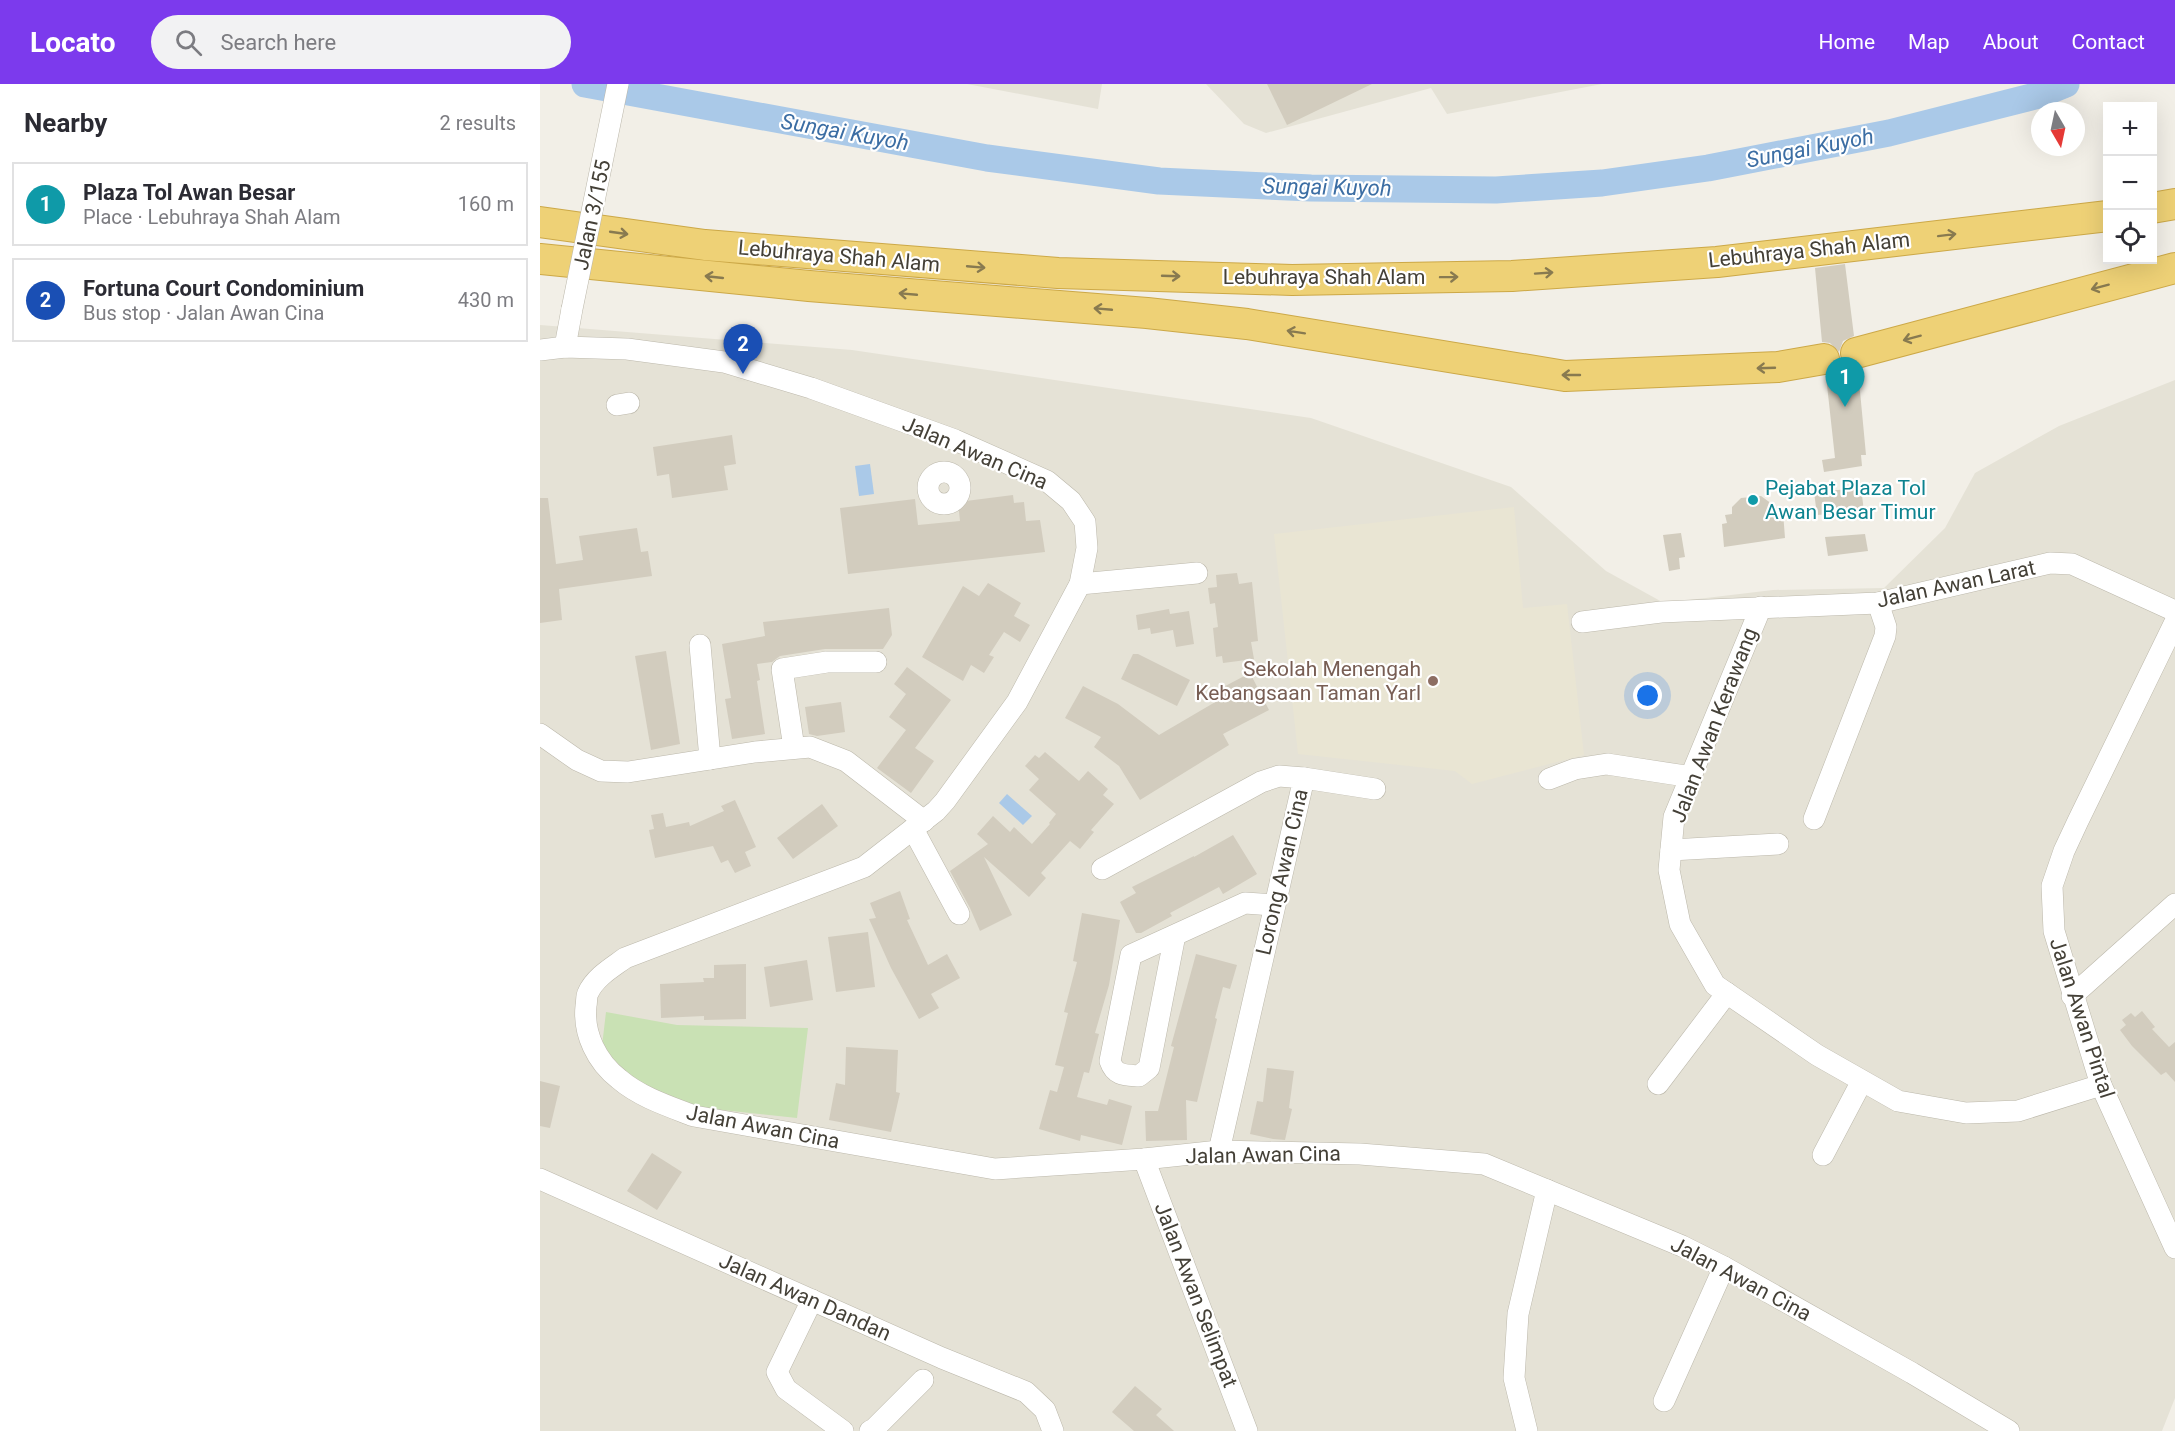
<!DOCTYPE html>
<meta charset="utf-8">
<style>
:root{--surface:#fff;--page:#f2f2f3;--text:#2b2b33;--muted:#7c7c81;--line:#e1e1e2;--accent:#7c3aed}
body{margin:0;font-family:Roboto,sans-serif;background:var(--page);color:var(--text)}
.controls{position:absolute;right:18px;top:18px;display:grid;overflow:hidden;border-radius:0px;box-shadow:0 6px 24px #0002}
.controls button{width:54px;height:54px;display:grid;place-items:center;padding:0;border:0;border-bottom:2px solid var(--line);background:var(--surface);color:var(--text);font:30px sans-serif}
.compass{position:absolute;left:1491px;top:18px;width:54px;height:54px;border-radius:50%;background:var(--surface);box-shadow:0 6px 24px #0002;rotate:171deg}
.you{position:absolute;left:1108px;top:612px;width:21px;height:21px;margin:-15px;border:4px solid #fff;border-radius:50%;background:#1a73e8;box-shadow:0 0 0 9px #1a73e833}
.badge{display:grid;place-items:center;width:39px;height:39px;border-radius:50%;background:var(--accent);color:#fff;font-size:20px;font-weight:700}
.pin{position:absolute;translate:-50% -50px;filter:drop-shadow(0 2px 3px #0008)}
.pin::after{content:'';position:absolute;top:32px;width:21px;height:18px;background:inherit;clip-path:polygon(0 0,100% 0,50% 100%)}
.list{margin:0;padding:0;list-style:none}
h2{display:flex;justify-content:space-between;align-items:center;height:78px;margin:0;padding:0 24px;font-size:26px}
h2 small{font-size:20px;font-weight:400;color:var(--muted)}
.list li{display:grid;grid-template-columns:39px 1fr auto;gap:18px;align-items:center;box-sizing:border-box;height:84px;margin:0 12px 12px;padding:0 12px;border:2px solid var(--line);border-radius:0px}
.list b{display:block;font-size:22px;white-space:nowrap}
.list p{margin:0;font-size:20px;white-space:nowrap;color:var(--muted)}
.list em{font-size:20px;font-style:normal;color:var(--muted)}
.icon{flex:none;width:33px;height:33px;fill:none;stroke:currentColor;stroke-width:2;stroke-linecap:round;stroke-linejoin:round}
.map{position:relative;flex:none;width:1635px;height:1347px;overflow:hidden}
header{display:flex;align-items:center;gap:36px;box-sizing:border-box;height:84px;padding:0 30px;background:var(--accent);color:#fff}
header strong{font-size:28px}
nav{display:flex;gap:33px;margin-inline-start:auto;font-size:21px}
.search{width:420px;height:54px;background:var(--page);display:flex;align-items:center;gap:15px;box-sizing:border-box;padding:0 21px;border-radius:33px;color:var(--muted);font-size:22px}
main{display:flex}
aside{flex:1;background:var(--surface)}
.map>svg:first-child{display:block}
.residential{fill:#e5e2d6}
.education{fill:#e9e5d3}
.green{fill:#c9e1b4}
.water{fill:#aac9e8}
.lines{fill:none;stroke-linecap:round;stroke-linejoin:round}
.river{stroke:#aac9e8;stroke-width:27}
.building{fill:#d2ccbe}
.minor-casing{stroke:#bcb8ab;stroke-width:22}
.highway-casing{stroke:#cca847;stroke-width:32}
.minor{stroke:#fff;stroke-width:21}
.highway{stroke:#eed176;stroke-width:30}
.minor-bridge-casing{stroke:#bcb8ab;stroke-width:22;stroke-linecap:butt}
.minor-bridge{stroke:#fff;stroke-width:21}
.oneway{stroke:#887a50}
.culture-dot{fill:#0f9aa8;stroke:#fff;stroke-width:2}
.education-dot{fill:#8d6e63;stroke:#fff;stroke-width:2}
.labels{text-anchor:middle;dominant-baseline:central;stroke-width:4.5;stroke-linejoin:round;paint-order:stroke}
.street-label{font-size:21px;fill:#444037;stroke:#fff}
.culture-label{font-size:21px;fill:#0d838f;stroke:#fff;text-anchor:start}
.education-label{font-size:21px;fill:#785e54;stroke:#fff;text-anchor:end}
.water-label{font-size:22px;font-style:italic;fill:#3c6ea4;stroke:#fff}
</style>
<header>
<strong>Locato</strong>
<div class="search"><svg class="icon" aria-label="search" viewBox="0 0 24 24"><circle cx="10" cy="10" r="6"/><path d="M15 15l6 6"/></svg>Search here</div>
<nav><a>Home</a><a>Map</a><a>About</a><a>Contact</a></nav>
</header>
<main>
<aside>
<h2>Nearby<small>2 results</small></h2>
<ul class="list">
<li><span class="badge" style="background:#0f9aa8">1</span><div><b>Plaza Tol Awan Besar</b><p>Place · Lebuhraya Shah Alam</p></div><em>160 m</em></li>
<li><span class="badge" style="background:#1a4fb4">2</span><div><b>Fortuna Court Condominium</b><p>Bus stop · Jalan Awan Cina</p></div><em>430 m</em></li>
</ul>
</aside>
<div class="map">
<svg width="1635" height="1347" viewBox="0 0 1635 1347">
<rect width="100%" height="100%" fill="#f2efe7"/>
<!-- residential -->
<g class="residential">
<path d="M427,0H562L558,25Z"/>
<path d="M666,0H1062L907,30L891,4L726,49L704,40Z"/>
<path d="M0,241L312,266L771,334L971,403L1066,487L1124,519L1233,506L1344,504L1405,444L1435,389L1519,342L1635,296V1314L1622,1347H0Z"/>
</g>
<!-- education -->
<path class="education" d="M974,423L983,524L1027,520L1044,671L932,700L915,687L758,670L734,450Z"/>
<!-- green -->
<path class="green" d="M66,928L137,941L268,944L257,1034L146,1022L79,988L62,962Z"/>
<!-- water -->
<g class="water">
<path d="M330,380L334,410L319,412L315,382Z"/>
<path d="M467,710L492,732L483,741L459,719Z"/>
</g>
<g class="lines">
<!-- river -->
<path class="river" d="M45,0L447,74L619,97L771,104L956,106L1062,99L1168,84L1349,49L1499,11L1526,0"/>
</g>
<!-- building -->
<g class="building">
<path d="M727,0H832L747,41Z"/>
<path d="M1305,180L1314,252L1303,257L1299,268L1290,259L1282,258L1275,184Z"/>
<path d="M1301,276L1304,282L1311,285L1318,286L1326,371H1321L1322,382L1284,388L1282,376L1295,374L1286,292L1295,288Z"/>
<path d="M192,351L196,380L184,382L188,406L132,414L129,390L117,392L113,363Z"/>
<path d="M1321,404L1324,427L1277,431L1274,408Z"/>
<path d="M473,411L474,419L484,418L486,437L500,436L505,468L308,490L300,424L375,415L378,441L420,437L418,418Z"/>
<path d="M1221,412L1243,428L1245,454L1184,463L1182,440L1187,439L1185,431L1192,430V423L1201,414Z"/>
<path d="M0,414H8L16,480L43,476L39,452L97,444L101,468L108,467L112,492L19,505L22,536L0,539Z"/>
<path d="M1141,449L1145,473L1139,474L1140,485L1129,487L1123,451Z"/>
<path d="M1325,450L1328,467L1288,472L1285,453Z"/>
<path d="M697,489L699,500L712,498L718,557L711,558L714,575L683,579L682,572L676,573L673,544L678,543L675,519L670,520L668,504L677,503L676,491Z"/>
<path d="M448,499L481,519L474,532L490,541L480,558L464,548L449,571L454,573L444,589L431,581L423,597L382,573L423,502L439,512Z"/>
<path d="M349,524L352,551L343,565H285L240,572L232,578L217,580L220,596L217,597L225,650L192,655L185,615L191,614L182,560L225,552L223,538Z"/>
<path d="M629,525L630,530L649,527L654,560L636,563L633,546L611,550L610,544L598,546L596,531Z"/>
<path d="M126,567L140,660L111,666L95,572Z"/>
<path d="M593,570H598L650,596L637,622L581,595Z"/>
<path d="M367,583L411,616L375,664L394,677L371,709L337,684L366,646L349,633L366,610L354,600Z"/>
<path d="M710,589L729,626L683,650L689,661L600,716L579,682L554,663L561,653L525,634L543,602L578,620L619,651L677,617L672,609Z"/>
<path d="M301,618L305,648L277,652L269,650L265,623Z"/>
<path d="M505,668L539,697L548,687L568,705L563,711L574,720L551,746L554,748L540,765L530,757L501,789L506,794L489,813L444,773L472,831L440,847L430,824L410,787L448,760L437,750L453,732L470,748L474,743L492,760L510,740L509,739L516,730L489,706L499,695L485,682L495,671L499,674Z"/>
<path d="M195,716L216,763L205,768L211,782L195,789L188,776L181,779L173,762L115,774L109,746L114,745L111,731L123,729L126,743L149,738L150,742L184,727L181,722Z"/>
<path d="M282,720L298,742L253,775L237,754Z"/>
<path d="M693,751L717,790L683,810L679,803L630,829L632,832L601,849H596L580,818L596,809L592,803L654,772V773Z"/>
<path d="M360,807L370,835L367,836L388,881L407,870L420,894L391,910L399,924L379,935L351,884L329,835L336,834L330,819Z"/>
<path d="M542,829L580,836L569,901L555,949L559,950L549,989L544,988L537,1013L567,1021L569,1015L592,1022L582,1061L541,1051L540,1057L499,1045L510,1006L517,1008L524,983L515,981L528,929L524,928L537,878L533,877Z"/>
<path d="M328,848L335,903L296,908L288,853Z"/>
<path d="M656,870L697,881L690,905L683,903L675,934L677,935L657,1018L646,1016L647,1056L606,1057L605,1027H618L634,963L631,962Z"/>
<path d="M267,876L273,916L230,923L224,883Z"/>
<path d="M206,880V935L164,936V932L121,934L120,900L164,898L163,894H174V881Z"/>
<path d="M1602,927L1615,943L1612,945L1629,963L1635,958V998L1626,988L1621,991L1592,962L1580,946L1586,941L1582,936L1591,929L1595,933Z"/>
<path d="M306,963L358,966L356,1008L360,1009L351,1048L289,1036L296,999L305,1001Z"/>
<path d="M727,984L754,987L749,1024L752,1025L745,1056L733,1055L710,1050L717,1017L723,1018Z"/>
<path d="M0,997L20,1002L10,1044L0,1042Z"/>
<path d="M112,1069L142,1088L117,1126L87,1107Z"/>
<path d="M595,1302L622,1325L616,1331L634,1347H594L572,1328Z"/>
</g>
<g class="lines">
<defs>
<g id="minor">
<path d="M25,263L32,225"/>
<path d="M0,266L25,263L87,265L184,278L271,304L415,356L507,397L531,417L545,438L547,464L540,500L477,618L405,717L396,727L324,783L85,874C73,883 55,893 48,909C46,912 47,918 46,922C43,950 57,978 79,995C100,1013 128,1022 154,1032L455,1085L604,1075L679,1067L820,1070L944,1080L1142,1162L1184,1183L1372,1289L1469,1347"/>
<path d="M77,321L89,319"/>
<circle cx="404" cy="404" r="16"/>
<path d="M540,500L657,489"/>
<path d="M1221,523L1134,733L1129,786L1140,840L1175,901L1277,971L1358,1017L1426,1029L1478,1027L1561,1001"/>
<path d="M1042,538L1121,528L1338,519L1510,479L1532,480L1635,527"/>
<path d="M1635,538L1538,737L1524,767L1512,802L1514,847L1561,1001L1635,1164"/>
<path d="M160,561L170,675"/>
<path d="M0,650L37,676L61,687L88,688L215,668L270,663L306,677L384,737"/>
<path d="M254,664L242,585L287,578H336"/>
<path d="M764,694L835,705"/>
<path d="M1009,695L1035,685L1067,680L1152,693"/>
<path d="M1274,735L1345,552L1346,543L1338,519"/>
<path d="M373,745L419,830"/>
<path d="M1131,766L1238,760"/>
<path d="M562,785L721,698L739,692L764,694L679,1067"/>
<path d="M635,851L609,984L599,992C585,991 575,992 570,977L591,871L705,819L734,821"/>
<path d="M1532,912L1635,820"/>
<path d="M1118,1000L1187,909"/>
<path d="M1283,1071L1322,997"/>
<path d="M604,1075L707,1347"/>
<path d="M0,1095L402,1274L486,1308L505,1326L513,1347"/>
<path d="M272,1216L237,1288L246,1305L303,1347"/>
<path d="M1124,1317L1184,1183"/>
<path d="M330,1347L334,1345L383,1296"/>
<path d="M987,1347L974,1294L978,1230L1007,1106"/>
</g>
<g id="highway">
<path d="M1612,124L1635,120"/>
<path d="M0,138L165,161L518,189L752,196L972,192L1177,178L1568,132"/>
<path d="M0,175L269,202L607,229L707,240L1025,292L1238,283L1284,275"/>
<path d="M1316,269L1635,184"/>
</g>
</defs>
<!-- minor casing -->
<use href="#minor" class="minor-casing"/>
<!-- highway casing -->
<use href="#highway" class="highway-casing"/>
<!-- minor -->
<use href="#minor" class="minor"/>
<!-- highway -->
<use href="#highway" class="highway"/>
<defs>
<path id="minor-bridge" d="M32,225L78,0"/>
</defs>
<!-- minor-bridge casing -->
<use href="#minor-bridge" class="minor-bridge-casing"/>
<!-- minor-bridge -->
<use href="#minor-bridge" class="minor-bridge"/>
</g>
<!-- one-way arrows -->
<defs><path id="oneway-shaft" d="M-6 0H5M1.5-3L5.5 0L1.5 3" fill="none" stroke-width="1.6" stroke-linecap="round" stroke-linejoin="round" transform="scale(1.5)"/></defs>
<g class="oneway">
<use href="#oneway-shaft" transform="translate(79 149) rotate(8)"/>
<use href="#oneway-shaft" transform="translate(1407 151) rotate(-7)"/>
<use href="#oneway-shaft" transform="translate(436 183) rotate(5)"/>
<use href="#oneway-shaft" transform="translate(1004 189) rotate(-4)"/>
<use href="#oneway-shaft" transform="translate(631 192) rotate(2)"/>
<use href="#oneway-shaft" transform="translate(174 193) rotate(-174)"/>
<use href="#oneway-shaft" transform="translate(909 193) rotate(-1)"/>
<use href="#oneway-shaft" transform="translate(1560 203) rotate(165)"/>
<use href="#oneway-shaft" transform="translate(368 210) rotate(-175)"/>
<use href="#oneway-shaft" transform="translate(563 225) rotate(-175)"/>
<use href="#oneway-shaft" transform="translate(756 248) rotate(-171)"/>
<use href="#oneway-shaft" transform="translate(1372 254) rotate(165)"/>
<use href="#oneway-shaft" transform="translate(1226 284) rotate(178)"/>
<use href="#oneway-shaft" transform="translate(1031 291) rotate(180)"/>
</g>
<!-- markers -->
<circle class="culture-dot" cx="1213" cy="416" r="6"/>
<circle class="education-dot" cx="893" cy="597" r="6"/>
<g class="labels">
<!-- street labels -->
<g class="street-label">
<text transform="translate(52 131) rotate(-78)">Jalan 3/155</text>
<text transform="translate(1269 166) rotate(-6)">Lebuhraya Shah Alam</text>
<text transform="translate(299 172) rotate(5)">Lebuhraya Shah Alam</text>
<text x="784" y="193">Lebuhraya Shah Alam</text>
<text transform="translate(435 369) rotate(23)">Jalan Awan Cina</text>
<text transform="translate(1416 500) rotate(-12)">Jalan Awan Larat</text>
<text transform="translate(1174 641) rotate(-69)">Jalan Awan Kerawang</text>
<text transform="translate(742 788) rotate(-77)">Lorong Awan Cina</text>
<text transform="translate(1542 934) rotate(72)">Jalan Awan Pintal</text>
<text transform="translate(223 1043) rotate(11)">Jalan Awan Cina</text>
<text transform="translate(723 1071) rotate(-1)">Jalan Awan Cina</text>
<text transform="translate(1201 1195) rotate(28)">Jalan Awan Cina</text>
<text transform="translate(656 1211) rotate(69)">Jalan Awan Selimpat</text>
<text transform="translate(265 1213) rotate(24)">Jalan Awan Dandan</text>
</g>
<!-- culture labels -->
<g class="culture-label">
<text x="1225" y="404">Pejabat Plaza Tol<tspan x="1225" dy="24">Awan Besar Timur</tspan></text>
</g>
<!-- education labels -->
<g class="education-label">
<text x="881" y="585">Sekolah Menengah<tspan x="881" dy="24">Kebangsaan Taman Yarl</tspan></text>
</g>
<!-- water labels -->
<g class="water-label">
<text transform="translate(305 48) rotate(10)">Sungai Kuyoh</text>
<text transform="translate(1270 64) rotate(-11)">Sungai Kuyoh</text>
<text transform="translate(787 103) rotate(1)">Sungai Kuyoh</text>
</g>
</g>
</svg>
<div class="controls">
<button>+</button>
<button>−</button>
<button><svg class="icon" aria-label="locate" viewBox="0 0 24 24"><circle cx="12" cy="12" r="6"/><path d="M12 2v4M12 18v4M2 12h4M18 12h4"/></svg></button>
</div>
<svg class="compass" viewBox="-18 -18 36 36"><path d="M0-13l5 13h-10z" fill="#e53935"/><path d="M0 13l5-13h-10z" fill="#7c7c81"/></svg>
<div class="you"></div>
<div class="pin badge" style="left:1305px;top:323px;background:#0f9aa8">1</div>
<div class="pin badge" style="left:203px;top:290px;background:#1a4fb4">2</div>
</div>
</main>
